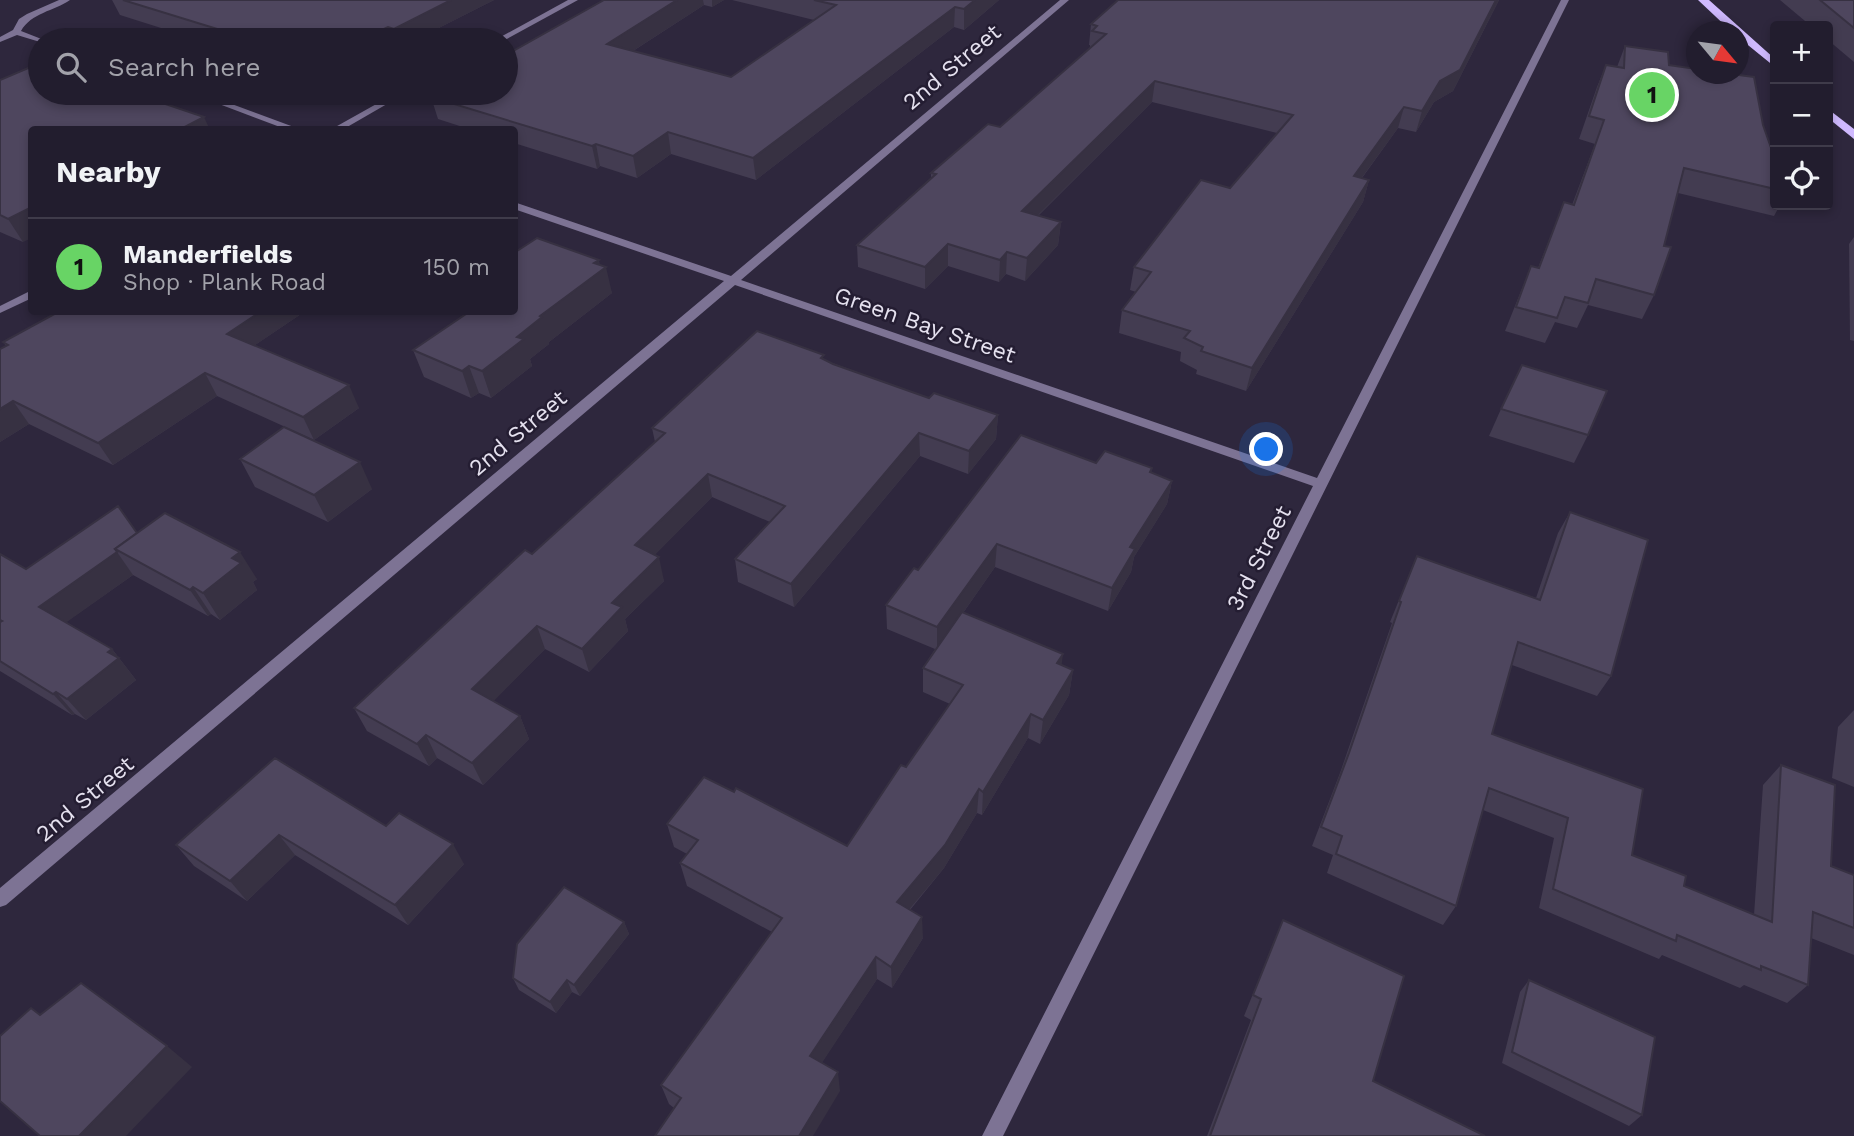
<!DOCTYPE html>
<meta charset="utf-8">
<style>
:root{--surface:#221d2e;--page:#2a2636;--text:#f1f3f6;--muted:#a2a2aa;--line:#3f3b4a;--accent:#68d465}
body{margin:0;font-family:"Work Sans",sans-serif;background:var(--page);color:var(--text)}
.controls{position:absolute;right:21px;top:21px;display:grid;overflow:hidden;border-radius:7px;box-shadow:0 4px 10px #0003}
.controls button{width:63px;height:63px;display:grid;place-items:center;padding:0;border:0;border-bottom:2px solid var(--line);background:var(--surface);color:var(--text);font:35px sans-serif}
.compass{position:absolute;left:1686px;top:21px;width:63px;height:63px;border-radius:50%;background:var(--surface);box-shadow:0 4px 10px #0003;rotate:119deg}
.you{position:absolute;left:1267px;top:450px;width:24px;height:24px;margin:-18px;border:5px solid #fff;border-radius:50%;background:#1a73e8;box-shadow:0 0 0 10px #1a73e833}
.badge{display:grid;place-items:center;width:46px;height:46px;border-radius:50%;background:var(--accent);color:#111;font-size:23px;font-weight:700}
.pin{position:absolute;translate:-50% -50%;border:4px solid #fff;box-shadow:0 2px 7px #0006}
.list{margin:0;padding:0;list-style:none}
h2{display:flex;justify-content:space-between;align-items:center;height:91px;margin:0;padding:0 28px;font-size:30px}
h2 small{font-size:23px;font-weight:400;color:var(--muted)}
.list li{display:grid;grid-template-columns:46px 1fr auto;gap:21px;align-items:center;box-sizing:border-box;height:98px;padding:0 28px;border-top:2px solid var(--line)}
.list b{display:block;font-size:26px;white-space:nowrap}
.list p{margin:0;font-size:23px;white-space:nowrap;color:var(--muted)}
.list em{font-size:23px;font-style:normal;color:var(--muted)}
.icon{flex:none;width:38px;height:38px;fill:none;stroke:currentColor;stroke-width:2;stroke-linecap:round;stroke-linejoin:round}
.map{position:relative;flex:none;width:1854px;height:1136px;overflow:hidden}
.search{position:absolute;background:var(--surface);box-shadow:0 4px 10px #0003;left:28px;top:28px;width:490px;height:77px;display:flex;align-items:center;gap:18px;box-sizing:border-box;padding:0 24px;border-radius:38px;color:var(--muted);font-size:26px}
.panel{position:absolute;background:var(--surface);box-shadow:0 4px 10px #0003;left:28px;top:126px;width:490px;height:189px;border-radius:7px}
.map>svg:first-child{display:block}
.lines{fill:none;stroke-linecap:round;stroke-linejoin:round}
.street{fill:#7d7394;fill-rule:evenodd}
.primary{fill:#cfb9fe;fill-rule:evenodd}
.wall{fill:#433c51}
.shaded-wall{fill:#373142}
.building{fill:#4e465e;stroke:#373142;stroke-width:2}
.labels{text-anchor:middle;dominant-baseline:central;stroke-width:5;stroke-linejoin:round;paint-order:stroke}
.street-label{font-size:23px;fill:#e5e1ef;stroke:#241d32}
</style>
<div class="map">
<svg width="1854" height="1136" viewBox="0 0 1854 1136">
<rect width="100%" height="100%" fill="#2e273d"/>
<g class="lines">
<!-- street -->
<g class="street">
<path d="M59,0H70C54,11 31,13 21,31L44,40H40V42L17,35L0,42V37L13,30L19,19L27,14Z"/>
<path d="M568,0H578L505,40H495Z"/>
<path d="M1060,0H1069L741,280L1317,478L1561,0H1569L1003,1136H982L1313,486L735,285L6,905L0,907V888L724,281L514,209V202L731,276Z"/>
<path d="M190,93H202L302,130H288Z"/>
<path d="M396,93H406L342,130H330Z"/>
<path d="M32,290V298L0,313V306Z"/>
</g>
<!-- primary -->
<g class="primary">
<path d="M1698,0H1709L1775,59V67L1738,37V32H1732Z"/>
<path d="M1828,109L1854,129V139L1828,118Z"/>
</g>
</g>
<!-- wall -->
<g class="wall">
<path d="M112,0H494L415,40H199L120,15Z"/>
<path d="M605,0H724L712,7L704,5L633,51L731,77L814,20L732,0H999L964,30L954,27L756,180L671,154L637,178L600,166L597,169L514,143V130H472L438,119L431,97Z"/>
<path d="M1118,0H1499L1453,91L1434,102L1416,132L1398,128L1362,178L1369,180L1363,202L1246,391L1196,374L1197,370L1180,361L1181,352L1119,333L1122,310L1136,292L1130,290L1134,267L1230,188L1277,133L1152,102L1038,216L1061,222L1058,245L1025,281L1006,274L999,282L948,266L925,289L858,267L857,245L931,179V173L1000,127L1090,48V45H1089L1091,24Z"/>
<path d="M1780,0H1854V62L1828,40V26H1811Z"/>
<path d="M1625,46L1669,65L1763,125L1775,159V205H1780L1774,216L1678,193L1664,246L1654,295L1642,319L1588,305L1577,328L1555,322L1545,343L1505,331L1531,266L1538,268L1564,202L1572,205L1595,144L1579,139L1597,87L1606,65L1617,67Z"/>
<path d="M0,80L23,242L0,232Z"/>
<path d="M1854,237V341L1850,340L1849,244Z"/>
<path d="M600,265L612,293L549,342V344L530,359L532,366L491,398L479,393L471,398L424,377L413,350Z"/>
<path d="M58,312H304L255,345L359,408L314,440L217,396L113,465L29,424L0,442L6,346L3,342Z"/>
<path d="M824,360L929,398L998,415L996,439L968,474L920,456L794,607L738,582L735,559L770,522L712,497L654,555L664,581L625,619L628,631L589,672L545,649L493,701L520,716L529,739L483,785L437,758L429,766L367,731L354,708L532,554L655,442L652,428Z"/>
<path d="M1501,409L1588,435L1574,463L1489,436Z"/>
<path d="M240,459L372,489L328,522L255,487Z"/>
<path d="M1096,463L1152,468L1151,473L1172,481L1167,504L1134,557L1131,572L1108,611L995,567L963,613L1062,665L1073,670L1069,695L1040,744L1028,738L982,815L977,813L944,868L910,910L923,938L892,988L877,979L822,1062L840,1091L674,1108L669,1104L661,1085L772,932L687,886L680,863L687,854L674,847L667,824L734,792L847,846L906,767L950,704L923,692V668L935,649L887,629L886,605L918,570Z"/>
<path d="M1570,512L1611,676L1597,696L1512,665L1492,734L1632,855L1684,886L1754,915L1763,785L1781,765L1831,866L1854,875V955L1811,938L1808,985L1787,1003L1744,985L1740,988L1662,955L1659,959L1539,908L1554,838L1483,810L1456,906L1443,925L1327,873L1333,855L1312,846L1340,773L1392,623L1390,622L1417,556L1536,598L1558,533Z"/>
<path d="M137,533L257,579L253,582L257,590L220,620L211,614L208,616L133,575L66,622L112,649L136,680L86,720L75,714L72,715L0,671V554L26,569Z"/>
<path d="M1854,710V787L1832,778L1838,727Z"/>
<path d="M275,758L386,826L464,864L408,925L295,855L247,901L194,866L176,845Z"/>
<path d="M1283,920L1373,1081L1485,1136H1207L1251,1020L1244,1016Z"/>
<path d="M624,922L629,934L580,996L572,992L556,1013L519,990L513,978Z"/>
<path d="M1529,980L1642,1115L1629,1126L1502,1063L1520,992Z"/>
</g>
<!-- shaded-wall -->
<g class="shaded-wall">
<path d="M451,0H494L415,40H397L394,29Z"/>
<path d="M677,0H703L704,5L611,65L607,44Z"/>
<path d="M712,0H724L712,7Z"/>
<path d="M975,0H999L964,30V9Z"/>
<path d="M1496,0H1499L1453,91L1434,102L1416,132L1422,111L1440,81Z"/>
<path d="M955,7L954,27L756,180L753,158Z"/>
<path d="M388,27L392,40H360Z"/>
<path d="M1155,81L1152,102L1020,233L1022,211Z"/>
<path d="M1404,107L1398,128L1347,198L1354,176Z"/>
<path d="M204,117L210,130H179Z"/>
<path d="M668,132L671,154L637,178L633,156Z"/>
<path d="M596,144L600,166L597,169L592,146Z"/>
<path d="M1369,180L1363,202L1246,391L1252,368Z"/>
<path d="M32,207V238L23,242L8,219Z"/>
<path d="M1061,222L1058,245L1025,281L1027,258Z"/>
<path d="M948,244V266L925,289V267Z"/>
<path d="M1007,252L1006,274L999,282L1000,260Z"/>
<path d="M599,260L601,271L606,267L612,293L549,342V344L530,359L532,366L491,398L482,371L517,337Z"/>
<path d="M260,312H304L239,356L227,334Z"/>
<path d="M469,366L479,393L471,398L462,371Z"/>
<path d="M205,373L217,396L113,465L98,443Z"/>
<path d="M349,385L359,408L314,440L303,417Z"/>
<path d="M13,401L29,424L0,442V409Z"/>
<path d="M998,415L996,439L968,474L969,451Z"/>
<path d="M919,433L920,456L794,607L791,584Z"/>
<path d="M360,462L372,489L328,522L314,495Z"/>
<path d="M708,474L712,497L641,569L635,545Z"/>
<path d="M1172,481L1167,504L1134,557L1131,572L1108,611L1112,588L1130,547Z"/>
<path d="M997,544L995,567L937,650V627Z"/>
<path d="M117,552L133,575L57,629L39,607Z"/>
<path d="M240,552L257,579L253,582L257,590L220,620L203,593L232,558Z"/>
<path d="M659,557L664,581L625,619L628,631L589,672L582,649L612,603Z"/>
<path d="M193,587L211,614L208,616L190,590Z"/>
<path d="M537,626L545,649L483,712L472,689Z"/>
<path d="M112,649L136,680L86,720L67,699Z"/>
<path d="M1063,654L1060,678L1057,663Z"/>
<path d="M1073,670L1069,695L1040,744L1043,720Z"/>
<path d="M56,692L75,714L72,715L53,694Z"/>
<path d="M1031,714L1028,738L982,815L983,792Z"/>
<path d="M520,716L529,739L483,785L472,763Z"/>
<path d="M426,735L437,758L429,766L417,744Z"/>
<path d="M979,789L977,813L944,868L897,924V902Z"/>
<path d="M279,835L295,855L247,901L230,881Z"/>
<path d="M453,844L464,864L408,925L395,905Z"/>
<path d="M922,917L923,938L892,988L891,967Z"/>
<path d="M624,922L629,934L580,996L574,985Z"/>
<path d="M876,957L877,979L814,1075L810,1056Z"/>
<path d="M567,980L572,992L556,1013L550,1002Z"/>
<path d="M167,1046L192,1067L126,1136H79Z"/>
<path d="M838,1072L840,1091L813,1136H799Z"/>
</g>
<!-- building -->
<g class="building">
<path d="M123,0H451L394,29L388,27L360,40H253Z"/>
<path d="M604,0H677L607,44L731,77L836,5L814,0H975L964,9L955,7L753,158L668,132L633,156L596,144L592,146L431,97L439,93H506V55Z"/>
<path d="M1118,0H1496L1460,70L1440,81L1422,111L1404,107L1354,176L1369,180L1252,368L1201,351L1203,347L1184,338L1190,331L1122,310L1151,272L1134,267L1201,180L1230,188L1293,115L1155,81L1022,211L1061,222L1027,258L1007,252L1000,260L948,244L925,267L857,245L936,174L931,173L988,124L1000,127L1106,34L1092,31L1097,26L1091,24Z"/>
<path d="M1820,0H1854V28Z"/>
<path d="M1625,46L1668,52L1669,65L1697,69V74H1731L1754,77L1763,125L1775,159V189L1684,168L1664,246L1671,247L1654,295L1596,279L1588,303L1565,297L1557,318L1516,307L1531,266L1539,268L1564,202L1574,205L1604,120L1589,116L1606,65L1624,68Z"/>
<path d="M40,63V93H133L204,117L179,130H32V207L8,219L0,215V80Z"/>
<path d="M537,238L599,260L594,263L606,267L540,316L542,317L517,337L524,339L482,371L469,366L462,371L413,350L469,312H514V253Z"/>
<path d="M58,312H260L227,334L349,385L303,417L205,373L98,443L13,401L0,409V349L8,345L3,342Z"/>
<path d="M757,331L824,355L821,358L833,364L929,398L934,393L998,415L969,451L919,433L791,584L735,559L785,506L708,474L635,545L659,557L612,603L622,607L582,649L537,626L472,689L520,716L472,763L426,735L417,744L354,708L525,550L532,554L665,433L652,428Z"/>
<path d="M1522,365L1607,391L1588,435L1501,409Z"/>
<path d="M284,427L360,462L314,495L240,459Z"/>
<path d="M1021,435L1096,463L1105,451L1152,468L1150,472L1172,481L1130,547L1135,549L1112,588L997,544L937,627L886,605L914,568L918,570Z"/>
<path d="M118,506L137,533L115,549L117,552L39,607L112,649L108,652L119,658L67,699L56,692L53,694L0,661V622L2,621L0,620V554L26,569Z"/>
<path d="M1570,512L1648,540L1611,676L1518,642L1492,734L1643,789L1632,855L1686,876L1684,886L1772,922L1781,765L1835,785L1831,866L1854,875V928L1813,912L1808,985L1761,966V970L1677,935L1676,941L1553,889L1568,818L1489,788L1456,906L1336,854L1342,836L1321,827L1349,753L1401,602L1399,601L1417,556L1540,600Z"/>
<path d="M165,513L240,552L232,558L241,563L203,593L193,587L190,590L115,549Z"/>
<path d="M962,612L1063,654L1057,663L1073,670L1043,720L1031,714L983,792L979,789L945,845L897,902L922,917L891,967L876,957L810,1056L838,1072L799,1136H655L681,1098L661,1085L782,918L680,863L698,840L667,824L704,777L734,792L736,788L847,846L901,765L906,767L963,685L923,668Z"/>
<path d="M275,758L386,826L399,813L453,844L395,905L279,835L230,881L176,845Z"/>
<path d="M564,887L624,922L574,985L567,980L550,1002L513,978L517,944Z"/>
<path d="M1283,920L1404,976L1373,1081L1485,1136H1210L1261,999L1253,995Z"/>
<path d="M1529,980L1655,1037L1642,1115L1512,1052Z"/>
<path d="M81,983L167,1046L79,1136H40L0,1101V1036L31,1008L40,1015Z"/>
</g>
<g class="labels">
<!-- street labels -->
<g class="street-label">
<text transform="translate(952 67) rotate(-40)">2nd Street</text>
<text transform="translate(925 325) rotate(19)">Green Bay Street</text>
<text transform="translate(518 433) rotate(-40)">2nd Street</text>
<text transform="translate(1259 558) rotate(-63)">3rd Street</text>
<text transform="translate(85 799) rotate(-40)">2nd Street</text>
</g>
</g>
</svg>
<div class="controls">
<button>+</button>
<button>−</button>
<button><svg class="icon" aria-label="locate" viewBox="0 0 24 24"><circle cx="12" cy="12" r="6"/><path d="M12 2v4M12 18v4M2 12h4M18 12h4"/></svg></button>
</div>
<svg class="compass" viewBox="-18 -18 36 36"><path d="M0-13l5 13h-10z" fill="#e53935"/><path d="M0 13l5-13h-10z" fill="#a2a2aa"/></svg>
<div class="you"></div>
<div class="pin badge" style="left:1652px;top:95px">1</div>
<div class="search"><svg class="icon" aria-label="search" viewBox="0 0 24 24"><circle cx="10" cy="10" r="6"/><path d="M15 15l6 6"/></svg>Search here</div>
<section class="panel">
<h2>Nearby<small></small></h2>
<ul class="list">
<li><span class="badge">1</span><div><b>Manderfields</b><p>Shop · Plank Road</p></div><em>150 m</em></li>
</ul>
</section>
</div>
